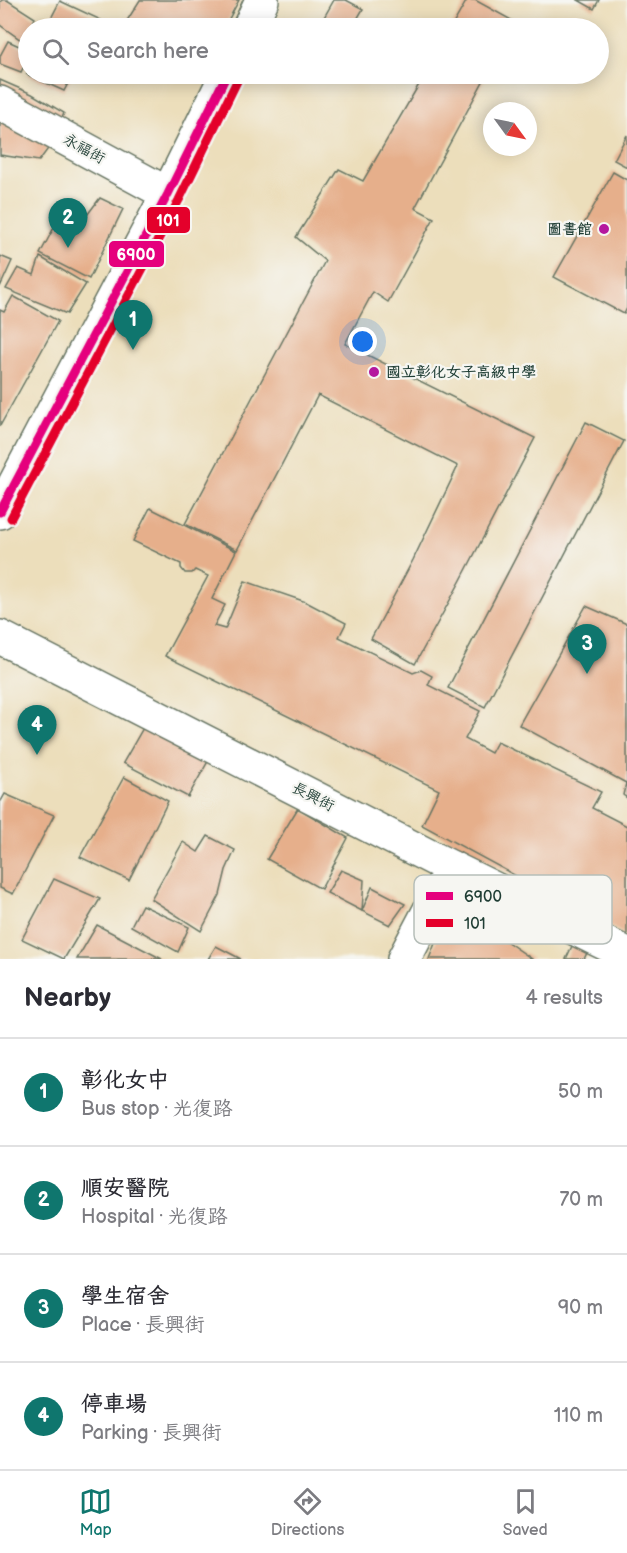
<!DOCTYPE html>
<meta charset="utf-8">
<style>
:root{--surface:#fff;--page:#f7f7f7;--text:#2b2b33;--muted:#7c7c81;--line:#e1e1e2;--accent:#0f766e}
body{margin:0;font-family:"Balsamiq Sans","LXGW WenKai TC",sans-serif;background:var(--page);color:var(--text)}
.compass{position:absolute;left:483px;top:102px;width:54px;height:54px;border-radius:50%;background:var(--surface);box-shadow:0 3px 15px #0003;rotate:123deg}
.you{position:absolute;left:363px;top:342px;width:21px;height:21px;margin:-15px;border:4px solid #fff;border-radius:50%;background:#1a73e8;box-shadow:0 0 0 9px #1a73e833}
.badge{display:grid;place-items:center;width:39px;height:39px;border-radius:50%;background:var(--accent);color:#fff;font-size:20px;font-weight:700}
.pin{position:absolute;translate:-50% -50px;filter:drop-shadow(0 2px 3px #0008)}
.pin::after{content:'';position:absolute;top:32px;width:21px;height:18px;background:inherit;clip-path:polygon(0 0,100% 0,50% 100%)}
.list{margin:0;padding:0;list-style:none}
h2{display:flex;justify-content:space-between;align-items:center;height:78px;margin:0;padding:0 24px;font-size:26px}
h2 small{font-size:20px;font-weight:400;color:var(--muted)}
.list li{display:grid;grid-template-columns:39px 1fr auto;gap:18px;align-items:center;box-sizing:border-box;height:108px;padding:0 24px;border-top:2px solid var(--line)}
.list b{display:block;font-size:22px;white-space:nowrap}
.list p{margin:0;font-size:20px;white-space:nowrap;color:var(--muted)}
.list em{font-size:20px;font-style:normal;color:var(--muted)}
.icon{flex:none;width:33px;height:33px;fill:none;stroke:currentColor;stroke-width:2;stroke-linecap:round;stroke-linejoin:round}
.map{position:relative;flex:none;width:627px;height:959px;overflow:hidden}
.search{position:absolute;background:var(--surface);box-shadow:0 3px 15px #0003;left:18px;right:18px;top:18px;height:66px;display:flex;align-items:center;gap:15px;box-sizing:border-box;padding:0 21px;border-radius:33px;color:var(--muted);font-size:22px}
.sheet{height:510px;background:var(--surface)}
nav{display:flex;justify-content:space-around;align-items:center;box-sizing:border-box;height:84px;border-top:2px solid var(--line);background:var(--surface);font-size:16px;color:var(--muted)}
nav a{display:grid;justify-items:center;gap:3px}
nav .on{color:var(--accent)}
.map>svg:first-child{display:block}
.building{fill:#e6af8b}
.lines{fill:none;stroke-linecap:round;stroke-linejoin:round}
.minor-casing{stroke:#677563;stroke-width:36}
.minor{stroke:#fff;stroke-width:33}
.bus-1-casing{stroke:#f6f6f2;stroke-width:14}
.bus-2-casing{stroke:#f6f6f2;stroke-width:14}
.bus-1{stroke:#e5007d;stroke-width:9}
.bus-2{stroke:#e4002b;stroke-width:9}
.poi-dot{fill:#b5179e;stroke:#f6f6f2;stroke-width:2}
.labels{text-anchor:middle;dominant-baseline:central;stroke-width:4.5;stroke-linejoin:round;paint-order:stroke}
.street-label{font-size:15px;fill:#1f3d34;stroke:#f6f6f2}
.poi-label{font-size:15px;font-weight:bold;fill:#1f3d34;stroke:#f6f6f2;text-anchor:end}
.key{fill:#f6f6f2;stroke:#b6beb9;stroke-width:1.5}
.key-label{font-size:16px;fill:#1f3d34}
.line-badge{stroke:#f6f6f2;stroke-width:2}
.badge-label{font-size:16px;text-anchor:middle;font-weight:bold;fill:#fff}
</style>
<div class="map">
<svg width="627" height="959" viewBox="0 0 627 959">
<rect width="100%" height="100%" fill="#f6f6f2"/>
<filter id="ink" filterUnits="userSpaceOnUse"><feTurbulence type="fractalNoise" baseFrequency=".0167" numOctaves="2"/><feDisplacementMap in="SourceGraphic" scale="12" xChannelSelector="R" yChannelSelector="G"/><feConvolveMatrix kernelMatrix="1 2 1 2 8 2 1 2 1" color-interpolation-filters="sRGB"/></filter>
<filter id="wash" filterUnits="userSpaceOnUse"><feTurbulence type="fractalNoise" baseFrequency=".008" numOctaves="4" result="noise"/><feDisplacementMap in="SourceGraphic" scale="24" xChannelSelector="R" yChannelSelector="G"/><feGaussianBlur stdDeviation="1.35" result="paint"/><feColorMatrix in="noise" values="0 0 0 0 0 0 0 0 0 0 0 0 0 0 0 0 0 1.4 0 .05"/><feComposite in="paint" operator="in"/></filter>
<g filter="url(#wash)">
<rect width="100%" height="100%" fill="#ecdebb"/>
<g id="blocks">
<!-- building -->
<g class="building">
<path d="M2,0H7L35,18L24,42L0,25V2Z"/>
<path d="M140,0H239L224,28L123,27Z"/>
<path d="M334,0H346L363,9L352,28H318Z"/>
<path d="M467,0H475L515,22L512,28H451Z"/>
<path d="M578,0H599L594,9Z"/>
<path d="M60,1L101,20L97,28H46Z"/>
<path d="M8,41L28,50V58L21,72L0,64V56Z"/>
<path d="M26,74H73L64,91Z"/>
<path d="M425,74H487L415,208L434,218L388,302L373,292L345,344L535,438L461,580L415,664L371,639L413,560L458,466L318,395L237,550L185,524L325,261L296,237L339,169L363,181Z"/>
<path d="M0,80L32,94L64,113L58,128L0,99Z"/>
<path d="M0,121L50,146L39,161L0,155Z"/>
<path d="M627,135V167L614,160Z"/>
<path d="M613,172L627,180V308L624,314L554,277Z"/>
<path d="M100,198L123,209L89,279L40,254L57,222L81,223Z"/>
<path d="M0,256L12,261L0,287Z"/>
<path d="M40,257L86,284L67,314L6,289L18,268L34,275Z"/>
<path d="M13,296L58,321L0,426V310L4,312Z"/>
<path d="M586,422L624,441L485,707L448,688Z"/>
<path d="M150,508L236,551L212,599L225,605L214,626L225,629L245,581L306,602L346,623L339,637L413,673L421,670L432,676L428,685L480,711L465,739L491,753L497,742L601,792L592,808L627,826V936L422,825L439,790L165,656L208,576L195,570L192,573H185L181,568V564L133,541Z"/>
<path d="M586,606L627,624V798L623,795L626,783L519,725Z"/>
<path d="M151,714L216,747L188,797L123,763Z"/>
<path d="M124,777L168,801L129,880L80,857Z"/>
<path d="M5,794L54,815L13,894L0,888V803Z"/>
<path d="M298,808L348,838L321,889L267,859Z"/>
<path d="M208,836L235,850L226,870L220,895L201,931L151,899L183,842L198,852Z"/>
<path d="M341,870L364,880L362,911L327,893Z"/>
<path d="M54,879L100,899L64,959L22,939Z"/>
<path d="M372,887L405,904L390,925L362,911Z"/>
<path d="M492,887L550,917L537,941L506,922L500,937L532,959H429L450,904L476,922Z"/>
<path d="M142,905L189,927L178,952L131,926Z"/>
<path d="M97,925L135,945L162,959H77Z"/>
<path d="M580,929L595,936L584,959H566Z"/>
<path d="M216,946L241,959H208Z"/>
</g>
</g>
</g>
<g filter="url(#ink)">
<use href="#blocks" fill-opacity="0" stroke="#677563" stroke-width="1.5"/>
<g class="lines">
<defs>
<g id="minor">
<path d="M249,28L262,0"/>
<path d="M0,103L168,194"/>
<path d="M0,512L168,194L227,74"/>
<path d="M0,637L452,868L627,954"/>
<path d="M404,959L452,868"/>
</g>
</defs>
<!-- minor casing -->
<use href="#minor" class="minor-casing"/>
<!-- minor -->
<use href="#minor" class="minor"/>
<defs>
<path id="bus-1" d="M0,512L168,194L227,74"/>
<path id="bus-2" d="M11,518L179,200L238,79"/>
</defs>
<!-- bus-1 casing -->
<use href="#bus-1" class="bus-1-casing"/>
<!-- bus-2 casing -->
<use href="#bus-2" class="bus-2-casing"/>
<!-- bus-1 -->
<use href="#bus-1" class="bus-1"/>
<!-- bus-2 -->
<use href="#bus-2" class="bus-2"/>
</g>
</g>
<!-- markers -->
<g class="poi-dot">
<circle cx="604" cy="229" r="6"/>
<circle cx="374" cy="372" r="6"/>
</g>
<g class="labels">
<!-- street labels -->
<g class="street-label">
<text transform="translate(84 149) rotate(29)">永福街</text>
<text transform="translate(313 797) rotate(27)">長興街</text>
</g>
<!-- poi labels -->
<g class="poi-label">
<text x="592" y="229">圖書館</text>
<text x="386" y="372" text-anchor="start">國立彰化女子高級中學</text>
</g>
</g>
<!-- legend -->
<rect x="414" y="875" width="198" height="69" rx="9" class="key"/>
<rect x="426" y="892" width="27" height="8" fill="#e5007d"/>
<rect x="426" y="919" width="27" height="8" fill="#e4002b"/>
<g class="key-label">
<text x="464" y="902">6900</text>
<text x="464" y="929">101</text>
</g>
<g class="line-badge">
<rect x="146" y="206" width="45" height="28" rx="6" fill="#e4002b"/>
<rect x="108" y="240" width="57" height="28" rx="6" fill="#e5007d"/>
</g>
<g class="badge-label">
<text x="168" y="226">101</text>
<text x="136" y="260">6900</text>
</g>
</svg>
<svg class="compass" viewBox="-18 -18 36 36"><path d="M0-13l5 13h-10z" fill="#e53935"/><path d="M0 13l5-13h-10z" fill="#7c7c81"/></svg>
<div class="you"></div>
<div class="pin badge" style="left:133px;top:350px">1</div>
<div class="pin badge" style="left:68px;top:248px">2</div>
<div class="pin badge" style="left:587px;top:674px">3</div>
<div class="pin badge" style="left:37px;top:755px">4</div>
<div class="search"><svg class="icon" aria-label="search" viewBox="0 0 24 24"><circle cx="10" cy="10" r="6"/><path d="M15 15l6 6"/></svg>Search here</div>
</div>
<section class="sheet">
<h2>Nearby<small>4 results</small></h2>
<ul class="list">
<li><span class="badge">1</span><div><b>彰化女中</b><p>Bus stop · 光復路</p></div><em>50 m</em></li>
<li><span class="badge">2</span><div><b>順安醫院</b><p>Hospital · 光復路</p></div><em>70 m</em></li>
<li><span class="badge">3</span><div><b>學生宿舍</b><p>Place · 長興街</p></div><em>90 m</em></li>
<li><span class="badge">4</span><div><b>停車場</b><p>Parking · 長興街</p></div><em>110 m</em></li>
</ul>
</section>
<nav>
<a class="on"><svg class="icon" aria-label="map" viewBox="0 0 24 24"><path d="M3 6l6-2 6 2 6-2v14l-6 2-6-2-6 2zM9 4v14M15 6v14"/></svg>Map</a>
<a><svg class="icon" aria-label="directions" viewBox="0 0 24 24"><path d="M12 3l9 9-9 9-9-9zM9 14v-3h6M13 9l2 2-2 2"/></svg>Directions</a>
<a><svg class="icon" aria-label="saved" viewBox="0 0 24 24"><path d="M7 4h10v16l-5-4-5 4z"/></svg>Saved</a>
</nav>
